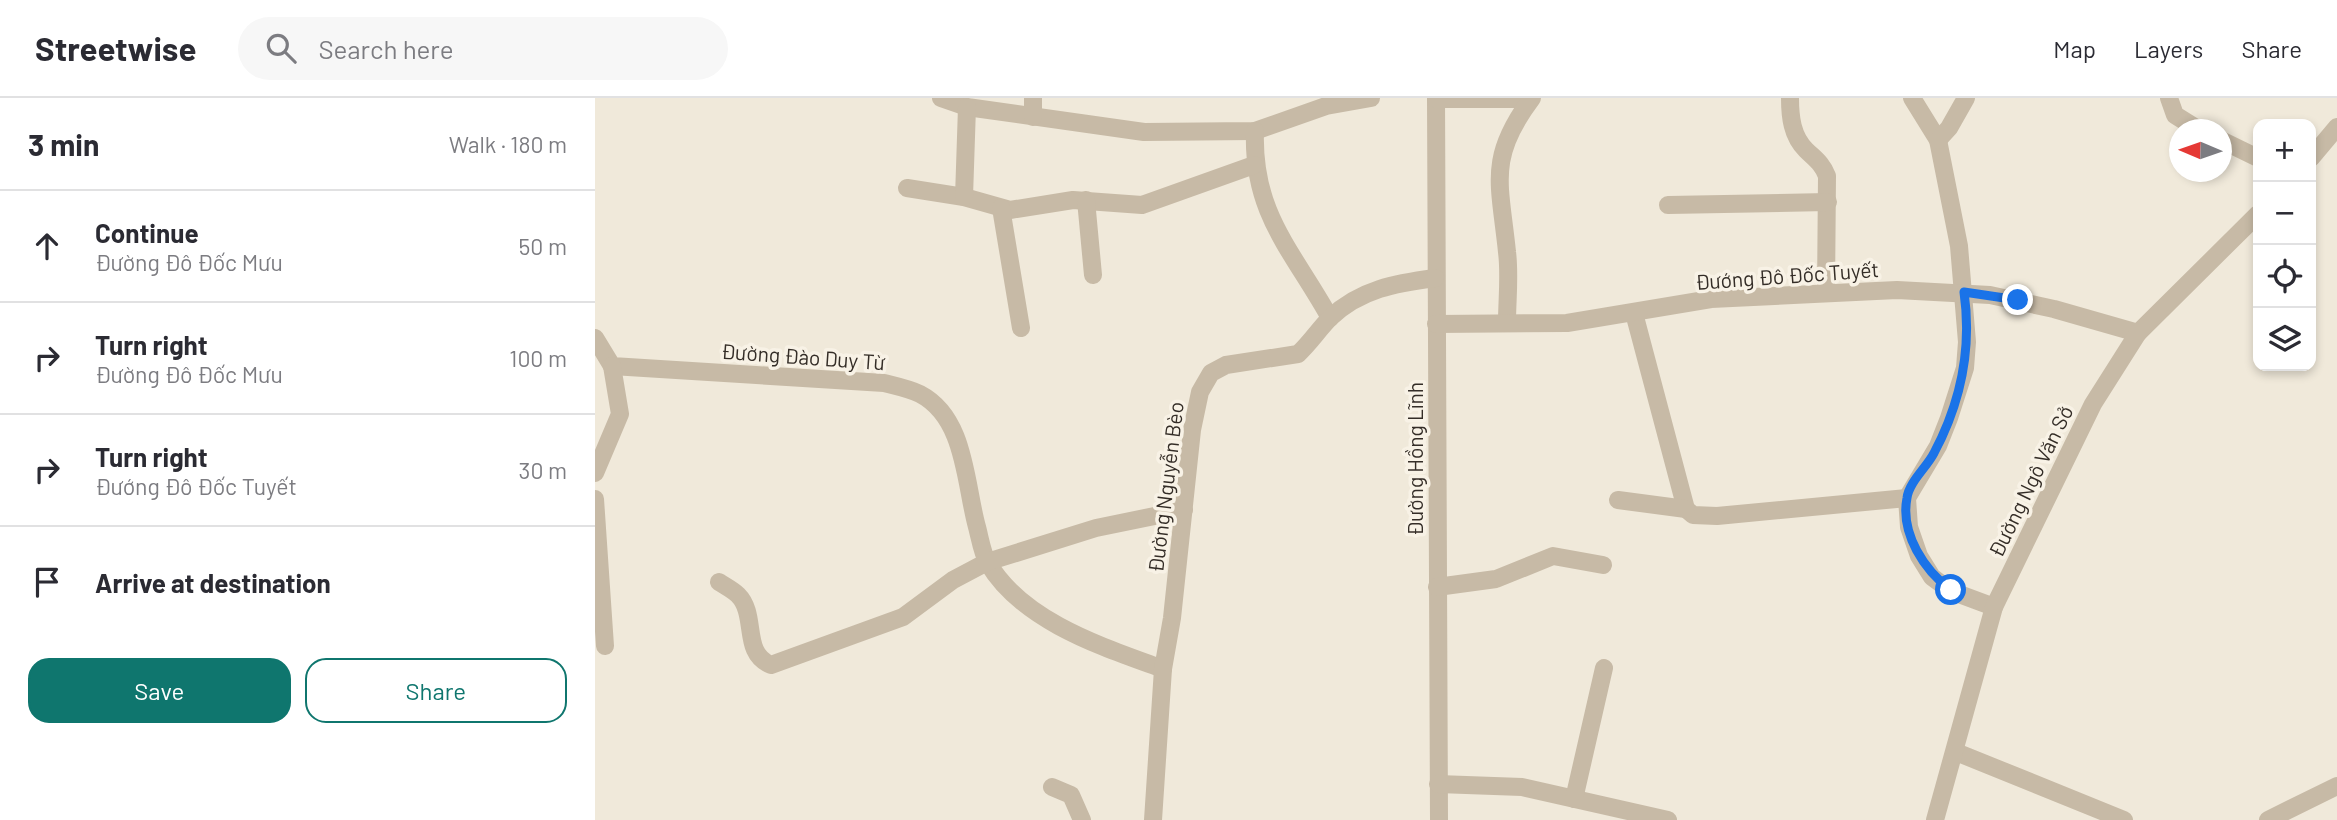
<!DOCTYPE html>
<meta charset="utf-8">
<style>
:root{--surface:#fff;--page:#f7f7f7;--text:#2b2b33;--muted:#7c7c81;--line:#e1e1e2;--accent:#0f766e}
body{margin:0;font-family:Barlow,sans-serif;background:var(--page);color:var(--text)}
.controls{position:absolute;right:21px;top:21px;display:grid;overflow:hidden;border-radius:14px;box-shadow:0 4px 10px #0003}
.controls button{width:63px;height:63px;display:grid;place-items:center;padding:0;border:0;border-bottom:2px solid var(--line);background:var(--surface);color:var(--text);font:35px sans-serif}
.compass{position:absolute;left:1574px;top:21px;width:63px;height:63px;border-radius:50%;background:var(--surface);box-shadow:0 4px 10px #0003;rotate:272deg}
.stop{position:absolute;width:21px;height:21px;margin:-16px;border:5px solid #1a73e8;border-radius:50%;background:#fff}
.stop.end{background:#1a73e8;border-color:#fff;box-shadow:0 2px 7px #0008}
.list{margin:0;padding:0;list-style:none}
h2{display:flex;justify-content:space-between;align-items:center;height:91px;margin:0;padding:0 28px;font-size:30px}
h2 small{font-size:23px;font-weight:400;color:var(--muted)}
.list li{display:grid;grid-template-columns:46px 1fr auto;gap:21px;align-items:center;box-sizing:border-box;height:112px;padding:0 28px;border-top:2px solid var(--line)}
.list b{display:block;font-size:26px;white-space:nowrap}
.list p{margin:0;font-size:23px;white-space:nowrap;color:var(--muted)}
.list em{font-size:23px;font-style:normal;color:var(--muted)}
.actions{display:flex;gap:14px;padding:21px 28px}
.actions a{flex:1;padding:16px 0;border:2px solid var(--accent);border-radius:21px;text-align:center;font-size:24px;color:var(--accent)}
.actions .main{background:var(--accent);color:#fff}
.icon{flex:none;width:38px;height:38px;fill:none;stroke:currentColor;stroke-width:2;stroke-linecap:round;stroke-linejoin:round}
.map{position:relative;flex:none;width:1742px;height:722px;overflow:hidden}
header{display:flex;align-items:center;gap:42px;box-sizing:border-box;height:98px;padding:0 35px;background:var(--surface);border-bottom:2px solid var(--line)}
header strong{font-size:33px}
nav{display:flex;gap:38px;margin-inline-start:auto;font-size:24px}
.search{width:490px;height:63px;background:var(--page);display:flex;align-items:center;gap:18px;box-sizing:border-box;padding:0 24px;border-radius:38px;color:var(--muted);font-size:26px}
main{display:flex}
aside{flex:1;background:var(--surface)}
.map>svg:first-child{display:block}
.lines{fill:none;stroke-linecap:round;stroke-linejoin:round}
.minor{stroke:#c7baa6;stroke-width:18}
.route{stroke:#1a73e8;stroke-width:9}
.labels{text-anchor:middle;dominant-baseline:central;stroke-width:7;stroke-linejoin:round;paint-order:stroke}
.street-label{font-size:21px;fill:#342d27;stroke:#f8f2e6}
</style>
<header>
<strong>Streetwise</strong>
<div class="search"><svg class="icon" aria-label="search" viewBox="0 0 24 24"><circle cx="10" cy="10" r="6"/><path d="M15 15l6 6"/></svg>Search here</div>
<nav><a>Map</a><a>Layers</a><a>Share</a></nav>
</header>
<main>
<aside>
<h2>3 min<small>Walk · 180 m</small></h2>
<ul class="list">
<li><svg class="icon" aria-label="ahead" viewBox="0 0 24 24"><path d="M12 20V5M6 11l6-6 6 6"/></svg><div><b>Continue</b><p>Đường Đô Đốc Mưu</p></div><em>50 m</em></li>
<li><svg class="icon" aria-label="right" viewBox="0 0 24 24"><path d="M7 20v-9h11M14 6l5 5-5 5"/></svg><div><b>Turn right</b><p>Đường Đô Đốc Mưu</p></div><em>100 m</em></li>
<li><svg class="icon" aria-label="right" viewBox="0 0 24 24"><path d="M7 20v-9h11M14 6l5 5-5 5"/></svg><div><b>Turn right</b><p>Đướng Đô Đốc Tuyết</p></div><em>30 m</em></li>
<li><svg class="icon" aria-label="arrive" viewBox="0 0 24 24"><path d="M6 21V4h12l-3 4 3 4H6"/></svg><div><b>Arrive at destination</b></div></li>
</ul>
<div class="actions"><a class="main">Save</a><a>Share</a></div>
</aside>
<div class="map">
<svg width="1742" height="722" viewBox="0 0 1742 722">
<rect width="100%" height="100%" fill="#f0e9da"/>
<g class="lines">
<!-- minor -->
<g class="minor">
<path d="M346,0L372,9L549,34L660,33L731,8L776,0"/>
<path d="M841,0L844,722"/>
<path d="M1195,0C1195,19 1197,38 1211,52C1220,61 1227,65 1232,78L1231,195"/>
<path d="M1317,0L1343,42L1364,148L1372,244L1370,270L1354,320L1343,348L1312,400L1314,429L1324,458L1337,479L1356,493L1399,509"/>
<path d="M1574,0L1580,17L1604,32"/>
<path d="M841,1H936"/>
<path d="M438,19V0"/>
<path d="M660,33C657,116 698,153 735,220"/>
<path d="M1343,42L1354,30L1371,0"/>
<path d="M1626,42L1663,60"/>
<path d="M1716,60L1742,29"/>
<path d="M312,90L369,99L415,112L478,102L547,107L659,67"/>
<path d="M369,99L372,9"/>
<path d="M491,102L498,177"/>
<path d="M1073,107L1233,104"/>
<path d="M406,110L426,230"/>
<path d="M1039,215L1091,411L1098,417L1122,418L1312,400"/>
<path d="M912,225C912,202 915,177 912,154C905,85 892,60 937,0"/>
<path d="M841,226L972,225L1116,201L1302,192L1395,197L1459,211L1543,235"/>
<path d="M0,240L17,268L289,285C301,288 315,291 325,296C371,320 370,386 382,429C385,440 387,455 393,465C428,524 508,549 568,571"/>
<path d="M0,375L25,316L17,268"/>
<path d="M0,401L10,548"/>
<path d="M1023,402L1091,411"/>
<path d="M124,484C130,488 138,492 143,497C163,517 146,555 176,567L308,519L358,482L392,464L501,430L589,412"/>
<path d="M842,489L901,481L958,458L1008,467"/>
<path d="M1361,654L1529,722"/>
<path d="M843,686L927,689L1073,722"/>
<path d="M457,689L476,697L487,722"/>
<path d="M979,701L1009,570"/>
<path d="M558,722L568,571L577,520L597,332L605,294L616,275L631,267L703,256C715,245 724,231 735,220C765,191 802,185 840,180"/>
<path d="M1340,722L1399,509L1498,306L1543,235L1663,116"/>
<path d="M1673,722L1742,688"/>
</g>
</g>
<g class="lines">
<!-- route -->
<path class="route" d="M1356,492C1330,473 1305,436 1312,400C1314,384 1332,369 1339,355C1366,304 1377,250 1369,194L1423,202"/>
</g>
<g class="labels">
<!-- street labels -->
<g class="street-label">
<text transform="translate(1192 177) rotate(-4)">Đướng Đô Đốc Tuyết</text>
<text transform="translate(208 258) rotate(4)">Đường Đào Duy Từ</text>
<text transform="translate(819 361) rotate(-90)">Đường Hồng Lĩnh</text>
<text transform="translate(1435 383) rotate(-64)">Đường Ngô Văn Sở</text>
<text transform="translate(570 389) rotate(-83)">Đường Nguyễn Bèo</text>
</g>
</g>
</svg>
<div class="controls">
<button>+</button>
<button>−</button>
<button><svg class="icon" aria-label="locate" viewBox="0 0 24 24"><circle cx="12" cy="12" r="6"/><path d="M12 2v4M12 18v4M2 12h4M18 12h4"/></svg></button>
<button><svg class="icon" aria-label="layers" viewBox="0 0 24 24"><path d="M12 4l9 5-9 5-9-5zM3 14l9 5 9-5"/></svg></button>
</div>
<svg class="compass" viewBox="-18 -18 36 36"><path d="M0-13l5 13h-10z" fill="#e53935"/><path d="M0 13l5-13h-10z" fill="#7c7c81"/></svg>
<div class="stop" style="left:1356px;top:492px"></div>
<div class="stop end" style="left:1423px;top:202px"></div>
</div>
</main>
